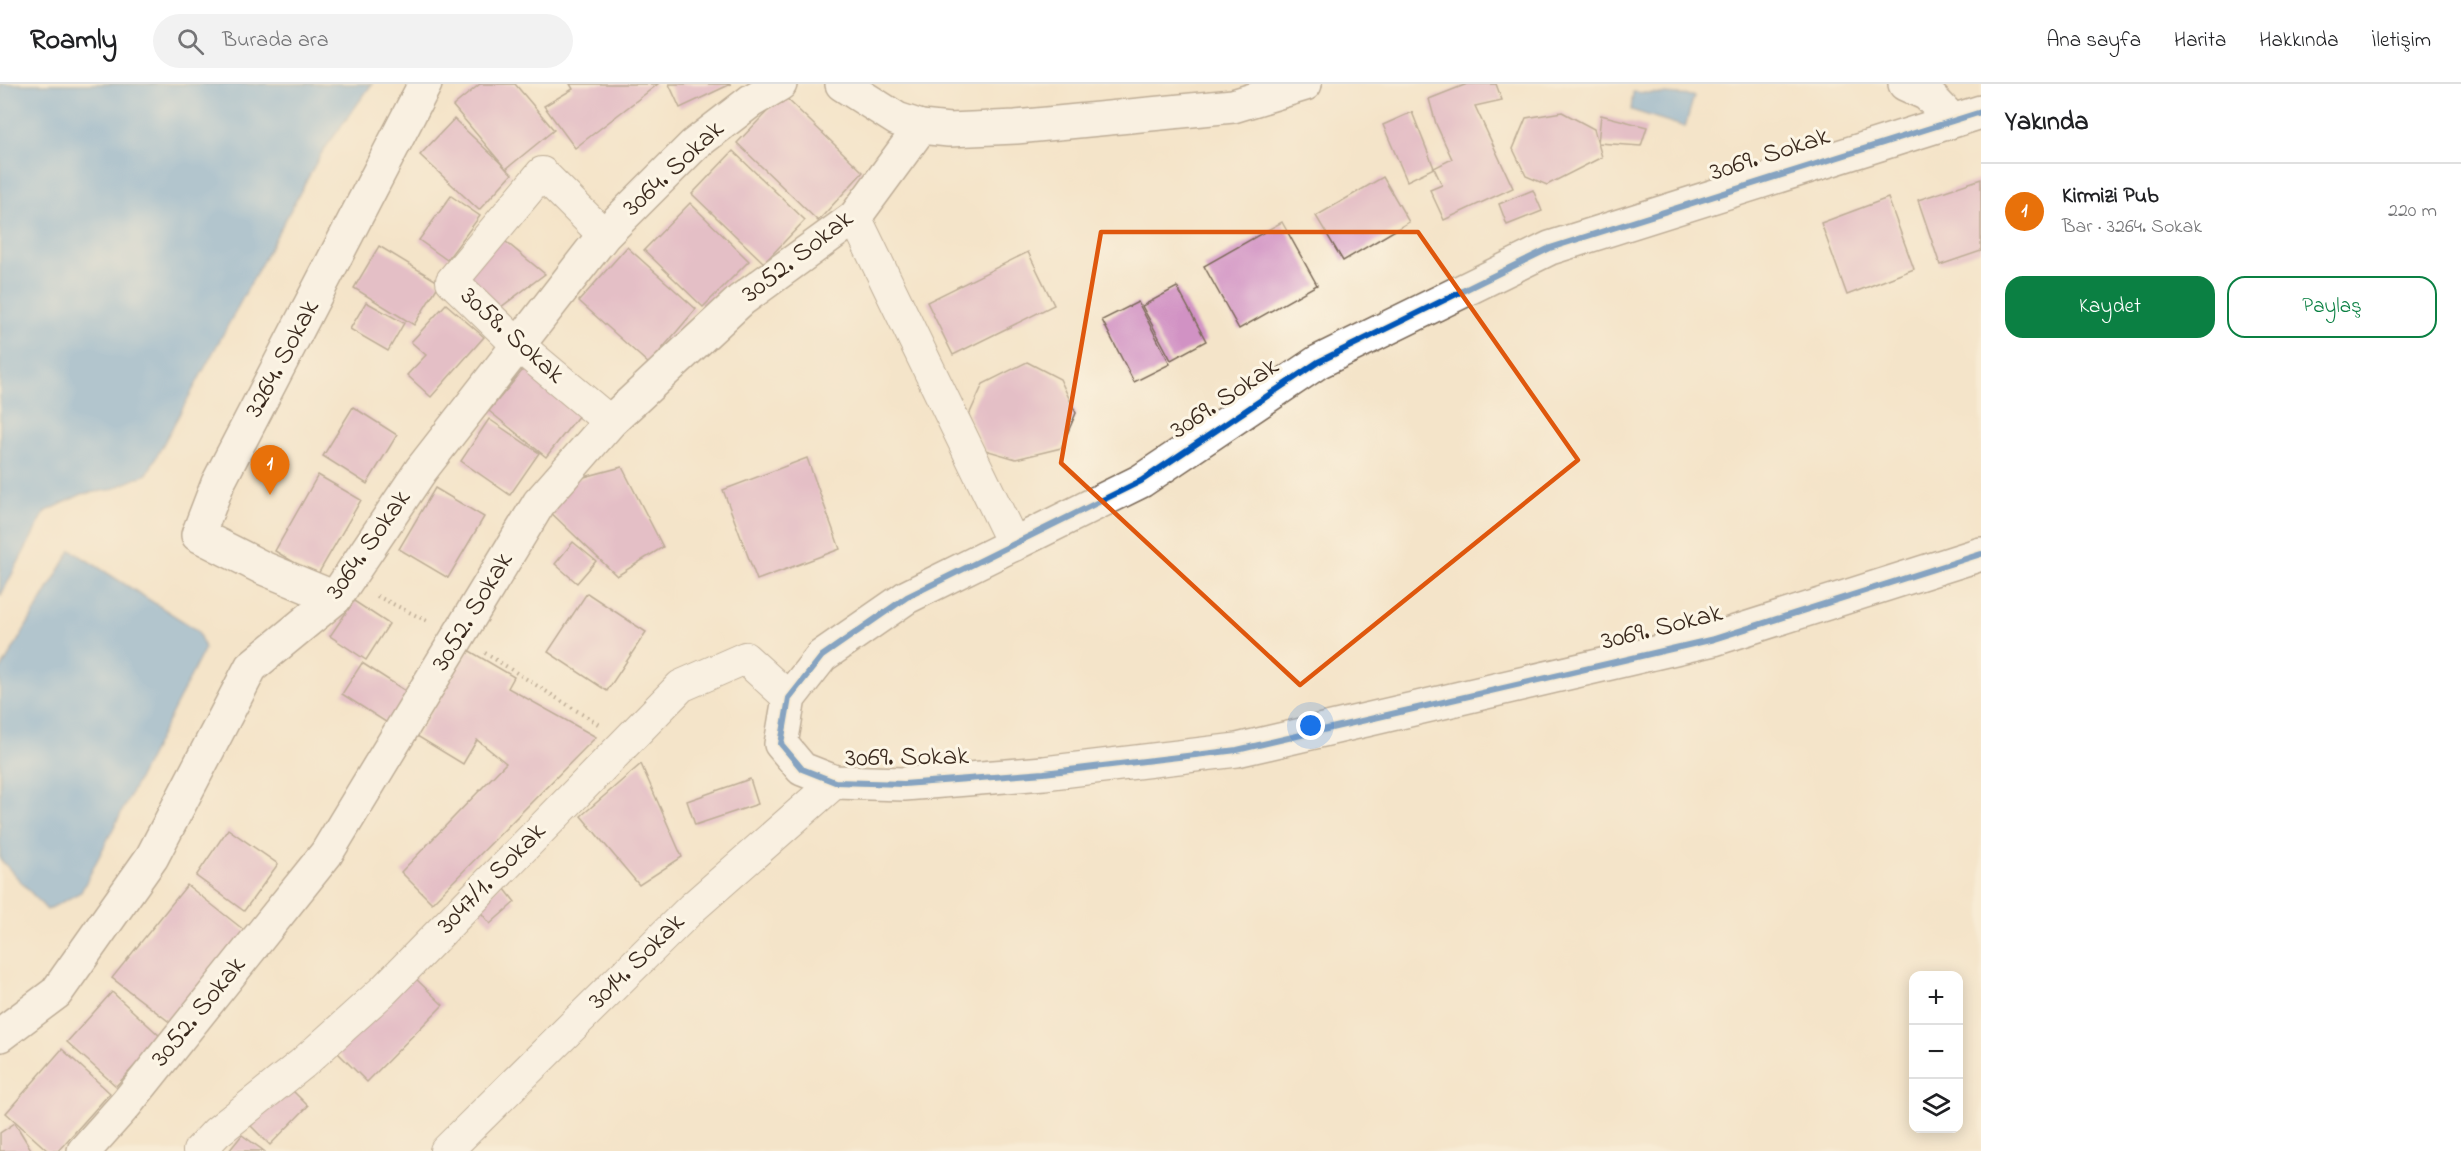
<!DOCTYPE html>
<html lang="tr">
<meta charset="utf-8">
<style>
:root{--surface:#fff;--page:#f2f2f2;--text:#202124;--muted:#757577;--line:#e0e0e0;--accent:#0b8043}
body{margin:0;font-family:"Indie Flower",sans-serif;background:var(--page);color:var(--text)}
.controls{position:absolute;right:18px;bottom:18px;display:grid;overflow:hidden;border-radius:12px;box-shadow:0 3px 15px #0003}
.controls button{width:54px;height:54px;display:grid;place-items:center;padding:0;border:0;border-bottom:2px solid var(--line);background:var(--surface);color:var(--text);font:30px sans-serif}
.you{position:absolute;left:1311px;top:642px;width:21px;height:21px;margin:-15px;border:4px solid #fff;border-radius:50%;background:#1a73e8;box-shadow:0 0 0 9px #1a73e833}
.badge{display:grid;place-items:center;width:39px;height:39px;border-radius:50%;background:var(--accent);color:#fff;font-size:20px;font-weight:700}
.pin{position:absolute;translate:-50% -50px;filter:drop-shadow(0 2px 3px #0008)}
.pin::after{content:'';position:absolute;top:32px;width:21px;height:18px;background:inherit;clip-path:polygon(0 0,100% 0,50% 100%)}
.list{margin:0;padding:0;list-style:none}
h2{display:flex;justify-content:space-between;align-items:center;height:78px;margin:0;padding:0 24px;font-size:26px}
h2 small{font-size:20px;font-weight:400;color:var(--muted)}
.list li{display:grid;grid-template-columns:39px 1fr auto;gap:18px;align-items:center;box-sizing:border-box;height:96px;padding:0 24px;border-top:2px solid var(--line)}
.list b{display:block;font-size:22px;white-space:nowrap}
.list p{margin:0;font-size:20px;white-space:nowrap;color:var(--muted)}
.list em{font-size:20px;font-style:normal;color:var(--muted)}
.actions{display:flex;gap:12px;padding:18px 24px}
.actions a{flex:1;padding:14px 0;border:2px solid var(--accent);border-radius:18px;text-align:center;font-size:21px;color:var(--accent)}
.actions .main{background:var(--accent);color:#fff}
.icon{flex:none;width:33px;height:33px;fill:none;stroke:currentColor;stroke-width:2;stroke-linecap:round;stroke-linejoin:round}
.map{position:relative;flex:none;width:1981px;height:1067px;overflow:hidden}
header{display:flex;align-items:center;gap:36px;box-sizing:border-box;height:84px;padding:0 30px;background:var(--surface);border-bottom:2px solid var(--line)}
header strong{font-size:28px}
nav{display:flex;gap:33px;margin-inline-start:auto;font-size:21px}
.search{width:420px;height:54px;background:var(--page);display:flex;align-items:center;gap:15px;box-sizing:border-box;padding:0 21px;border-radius:33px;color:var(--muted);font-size:22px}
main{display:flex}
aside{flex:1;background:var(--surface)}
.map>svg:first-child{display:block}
.water{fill:#62a0d3;stroke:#4e6578;stroke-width:1.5}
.building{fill:#d192c4}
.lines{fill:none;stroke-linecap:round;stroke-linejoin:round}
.minor-casing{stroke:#7c6b5a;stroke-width:34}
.tertiary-casing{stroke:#7c6b5a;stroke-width:36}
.path{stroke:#7c6b5a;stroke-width:4;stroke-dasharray:1.5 4.5;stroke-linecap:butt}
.minor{stroke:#fff;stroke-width:32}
.tertiary{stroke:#fff;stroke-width:33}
.cycleway-casing{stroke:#fcf5e5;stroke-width:10}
.cycleway{stroke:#0057b8;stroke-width:6}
.marked{fill:none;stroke:#df570d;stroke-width:4.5;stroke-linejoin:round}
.labels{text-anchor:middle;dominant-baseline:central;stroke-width:6;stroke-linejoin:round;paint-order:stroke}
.street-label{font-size:27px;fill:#3b2a1e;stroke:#fcf5e5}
</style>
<header>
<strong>Roamly</strong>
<div class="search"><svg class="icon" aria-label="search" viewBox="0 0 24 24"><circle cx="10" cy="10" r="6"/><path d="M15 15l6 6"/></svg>Burada ara</div>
<nav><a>Ana sayfa</a><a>Harita</a><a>Hakkında</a><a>İletişim</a></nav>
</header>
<main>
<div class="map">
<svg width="1981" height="1067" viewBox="0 0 1981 1067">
<rect width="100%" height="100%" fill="#fcf5e5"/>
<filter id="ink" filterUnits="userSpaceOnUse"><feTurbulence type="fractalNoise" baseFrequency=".0167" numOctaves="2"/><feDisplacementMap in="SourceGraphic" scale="12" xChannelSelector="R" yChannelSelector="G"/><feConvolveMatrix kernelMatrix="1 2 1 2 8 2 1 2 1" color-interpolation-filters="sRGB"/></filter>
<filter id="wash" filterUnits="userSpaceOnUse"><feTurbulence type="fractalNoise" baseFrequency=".008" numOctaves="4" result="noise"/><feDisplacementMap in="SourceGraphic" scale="24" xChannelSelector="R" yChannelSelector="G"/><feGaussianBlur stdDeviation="1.35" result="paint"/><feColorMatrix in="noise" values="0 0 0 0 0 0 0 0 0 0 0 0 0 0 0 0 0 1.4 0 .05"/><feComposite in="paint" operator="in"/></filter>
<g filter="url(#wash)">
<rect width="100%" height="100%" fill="#f4e4c9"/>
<!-- water -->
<g class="water">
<path d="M0,0H372L321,70L147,390L110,406L82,410L45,428L0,513Z"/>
<path d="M1633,8L1694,12L1685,43L1631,26Z"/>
<path d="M71,466L197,546L205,564L81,808L47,826L0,775V587Z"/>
</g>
<g id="blocks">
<!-- building -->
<g class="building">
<path d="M480,0H515L554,46L506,85L453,22Z"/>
<path d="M570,0H658L575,64L544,22L573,5Z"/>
<path d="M669,0H731L680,24Z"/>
<path d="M1467,0H1496L1502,16L1475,22L1513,104L1444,136L1430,106L1442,101L1434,84L1452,75L1436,40L1429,15Z"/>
<path d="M783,11L863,88L818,137L737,59Z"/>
<path d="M1412,28L1434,84L1407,97L1383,41Z"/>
<path d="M1562,28L1594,45L1602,73L1547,101L1526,92L1513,65L1526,34Z"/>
<path d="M1601,31L1647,43L1641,62L1598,59Z"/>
<path d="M454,35L512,90L479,126L420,71Z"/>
<path d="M733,67L805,136L764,179L692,110Z"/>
<path d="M1383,93L1409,138L1343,177L1316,132Z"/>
<path d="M1981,95V167L1940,181L1918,116Z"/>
<path d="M1533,106L1542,127L1507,141L1499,120Z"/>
<path d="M451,112L480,132L447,176L419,156Z"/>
<path d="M1888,114L1914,185L1847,211L1821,139Z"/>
<path d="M690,119L749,177L703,223L644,166Z"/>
<path d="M1282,138L1317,201L1239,245L1204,182Z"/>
<path d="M500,153L545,190L497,226L463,194Z"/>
<path d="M379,162L440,199L414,241L354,204Z"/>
<path d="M627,163L696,225L649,280L579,217Z"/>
<path d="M1028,168L1054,221L953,271L927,218Z"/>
<path d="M1177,203L1206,257L1171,276L1142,222Z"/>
<path d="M366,218L404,239L388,267L350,245Z"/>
<path d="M1138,218L1170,280L1134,298L1102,236Z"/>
<path d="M446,220L484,253L431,313L407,291L426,271L411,258Z"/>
<path d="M1027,278L1060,295L1076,329L1061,364L1016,375L985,366L969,331L983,300Z"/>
<path d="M527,281L583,326L546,373L489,327Z"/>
<path d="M353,323L397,351L367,400L323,372Z"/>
<path d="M489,335L539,369L510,411L461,377Z"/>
<path d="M807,374L840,465L757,496L723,406Z"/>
<path d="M622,383L663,463L617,492L546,424L573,396Z"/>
<path d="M318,391L361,416L317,492L275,467Z"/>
<path d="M435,404L484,433L448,494L399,465Z"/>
<path d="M573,458L596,477L577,499L555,480Z"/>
<path d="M587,509L646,548L607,607L548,568Z"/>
<path d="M354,517L389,540L366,576L330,552Z"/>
<path d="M468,566L514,593L508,604L596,653L432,819L401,788L506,679L477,656L463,680L417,652Z"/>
<path d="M362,579L412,611L392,642L342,610Z"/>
<path d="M641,680L682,773L639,801L581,732Z"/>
<path d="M750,695L758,720L695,741L687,717Z"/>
<path d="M228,745L278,780L244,827L196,792Z"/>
<path d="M501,800L515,818L490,840L476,822Z"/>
<path d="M187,801L249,850L176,943L112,894Z"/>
<path d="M412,891L443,921L367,998L336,967Z"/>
<path d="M112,908L161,953L116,1002L67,958Z"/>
<path d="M62,965L110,1009L58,1067H48L6,1029Z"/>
<path d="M289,1003L308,1022L270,1061L251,1042Z"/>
<path d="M15,1039L32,1067H0V1049Z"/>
<path d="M242,1051L264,1067H229Z"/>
</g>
</g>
</g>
<g filter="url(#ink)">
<use href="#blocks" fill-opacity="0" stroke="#7c6b5a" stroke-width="1.5"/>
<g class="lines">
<defs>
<g id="minor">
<path d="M855,133L1014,461"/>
<path d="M604,151L542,89L452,197L518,261L610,338"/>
<path d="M199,1067L217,1048L302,980L384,906L681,602L745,574L789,614"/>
<path d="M446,1067L692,824L835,698"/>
</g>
<g id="tertiary">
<path d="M842,0L897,35L921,43L949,46L1016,43L1233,22L1305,0"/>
<path d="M1905,0L1927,10L1951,35"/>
<path d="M1981,28L1550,164L1318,278L1141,397L907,513L822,572L789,614L781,660L802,685L835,698L904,700L1044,689L1237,666L1714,555L1981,470"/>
<path d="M335,514L263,484L198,451L218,399L425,0"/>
<path d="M0,951L56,909L152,773L251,583L335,514L421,386L604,151L694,61L751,17L780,0"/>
<path d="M84,1067L126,1020L326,770L539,419L610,338L741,216L855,133L921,43"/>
</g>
</defs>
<!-- minor casing -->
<use href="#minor" class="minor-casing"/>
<!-- tertiary casing -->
<use href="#tertiary" class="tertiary-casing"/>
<!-- path -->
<g class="path">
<path d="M377,512L429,538"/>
<path d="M485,569L598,640"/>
</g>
<!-- minor -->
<use href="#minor" class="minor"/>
<!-- tertiary -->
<use href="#tertiary" class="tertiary"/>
<defs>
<path id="cycleway" d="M1981,28L1550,164L1318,278L1141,397L907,513L822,572L789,614L781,660L802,685L835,698L904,700L1044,689L1237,666L1714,555L1981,470"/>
</defs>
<!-- cycleway casing -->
<use href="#cycleway" class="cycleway-casing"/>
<!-- cycleway -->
<use href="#cycleway" class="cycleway"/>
</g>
</g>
<!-- marked area -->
<path d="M0 0H1981V1067H0ZM1101,148H1418L1578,376L1300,601L1061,379Z" fill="#f4e4c9" fill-opacity=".55" fill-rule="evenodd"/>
<path class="marked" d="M1101,148H1418L1578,376L1300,601L1061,379Z"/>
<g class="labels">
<!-- street labels -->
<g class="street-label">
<text transform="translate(1770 71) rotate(-18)">3069. Sokak</text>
<text transform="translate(674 85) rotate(-43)">3064. Sokak</text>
<text transform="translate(798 173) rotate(-38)">3052. Sokak</text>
<text transform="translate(512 252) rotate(42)">3058. Sokak</text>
<text transform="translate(283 275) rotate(-62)">3264. Sokak</text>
<text transform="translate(1225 315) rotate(-34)">3069. Sokak</text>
<text transform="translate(369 461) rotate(-55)">3064. Sokak</text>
<text transform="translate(473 528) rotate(-59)">3052. Sokak</text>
<text transform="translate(1662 544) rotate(-14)">3069. Sokak</text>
<text transform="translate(907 674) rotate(-1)">3069. Sokak</text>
<text transform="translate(492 795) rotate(-46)">3047/1. Sokak</text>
<text transform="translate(637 878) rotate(-45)">3014. Sokak</text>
<text transform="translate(199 928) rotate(-51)">3052. Sokak</text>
</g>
</g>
</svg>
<div class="controls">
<button>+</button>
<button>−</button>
<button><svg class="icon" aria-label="layers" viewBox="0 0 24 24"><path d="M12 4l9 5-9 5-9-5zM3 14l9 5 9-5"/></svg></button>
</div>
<div class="you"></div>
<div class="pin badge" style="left:270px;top:411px;background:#e8710a">1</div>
</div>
<aside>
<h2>Yakında<small></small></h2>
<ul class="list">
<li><span class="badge" style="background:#e8710a">1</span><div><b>Kirmizi Pub</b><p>Bar · 3264. Sokak</p></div><em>220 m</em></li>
</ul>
<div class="actions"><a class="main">Kaydet</a><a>Paylaş</a></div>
</aside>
</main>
